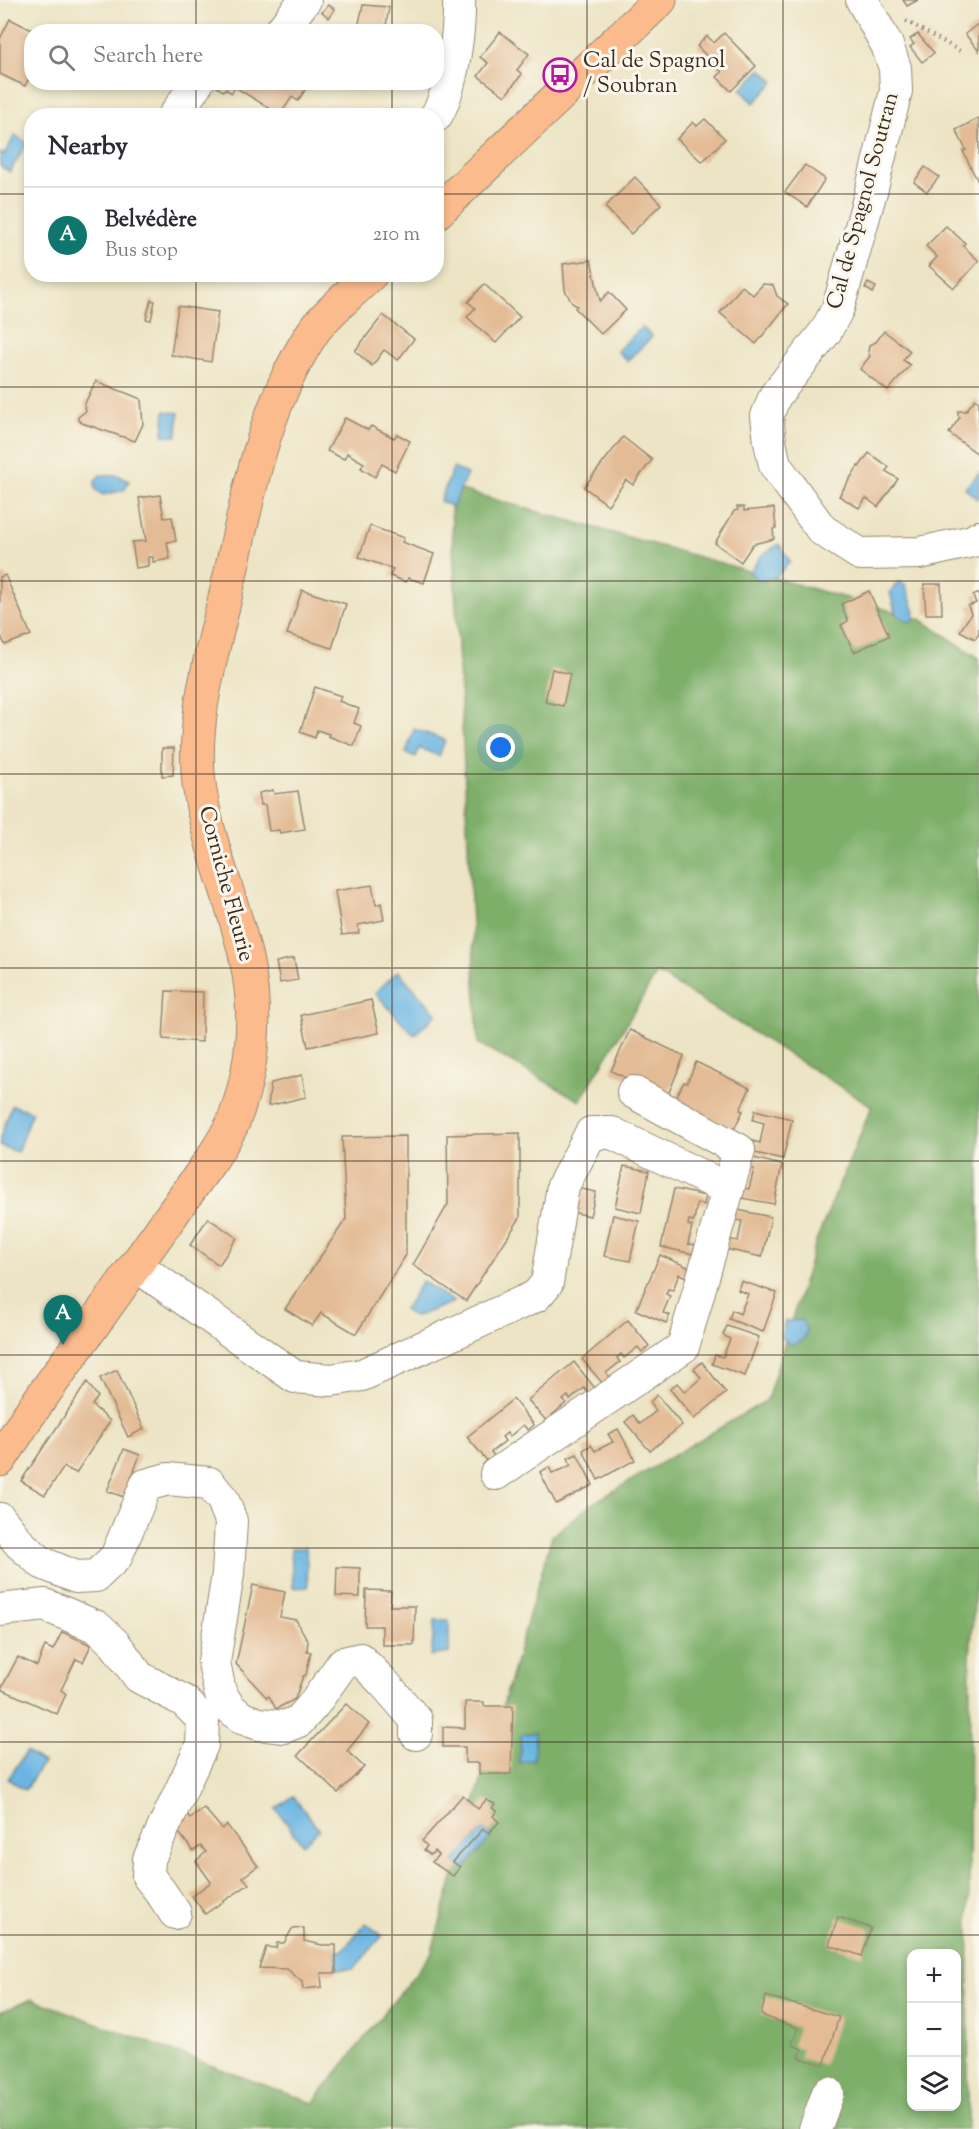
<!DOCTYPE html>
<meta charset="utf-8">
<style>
:root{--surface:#fff;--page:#f2f2f3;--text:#2b2b33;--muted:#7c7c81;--line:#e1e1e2;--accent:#0f766e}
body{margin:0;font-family:"Sorts Mill Goudy",serif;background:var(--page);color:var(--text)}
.controls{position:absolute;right:18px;bottom:18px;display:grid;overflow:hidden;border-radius:12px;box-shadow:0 3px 9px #0003}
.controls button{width:54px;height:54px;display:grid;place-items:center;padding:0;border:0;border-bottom:2px solid var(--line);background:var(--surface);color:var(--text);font:30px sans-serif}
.you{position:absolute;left:501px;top:748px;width:21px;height:21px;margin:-15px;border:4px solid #fff;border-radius:50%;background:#1a73e8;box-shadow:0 0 0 9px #1a73e833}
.badge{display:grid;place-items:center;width:39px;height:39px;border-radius:50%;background:var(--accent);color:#fff;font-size:20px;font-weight:700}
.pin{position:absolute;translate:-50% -50px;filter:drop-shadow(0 2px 3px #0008)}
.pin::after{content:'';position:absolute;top:32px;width:21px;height:18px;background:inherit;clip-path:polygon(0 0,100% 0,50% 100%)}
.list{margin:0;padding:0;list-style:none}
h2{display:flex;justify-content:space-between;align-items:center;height:78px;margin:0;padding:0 24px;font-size:26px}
h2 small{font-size:20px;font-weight:400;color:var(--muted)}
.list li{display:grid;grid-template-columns:39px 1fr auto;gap:18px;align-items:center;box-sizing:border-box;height:96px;padding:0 24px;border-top:2px solid var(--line)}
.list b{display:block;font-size:22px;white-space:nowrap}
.list p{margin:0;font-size:20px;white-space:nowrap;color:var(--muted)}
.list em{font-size:20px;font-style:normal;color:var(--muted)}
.icon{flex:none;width:33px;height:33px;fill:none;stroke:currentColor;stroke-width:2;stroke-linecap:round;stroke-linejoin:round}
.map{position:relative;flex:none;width:979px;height:2129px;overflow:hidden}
.search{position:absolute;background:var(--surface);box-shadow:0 3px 9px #0003;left:24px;top:24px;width:420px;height:66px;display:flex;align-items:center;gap:15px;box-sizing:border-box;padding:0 21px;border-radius:24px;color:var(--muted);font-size:22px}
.panel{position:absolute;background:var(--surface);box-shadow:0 3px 9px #0003;left:24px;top:108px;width:420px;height:174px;border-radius:24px}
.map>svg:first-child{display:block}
.forest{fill:#7daf69;stroke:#5c6c44;stroke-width:1.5;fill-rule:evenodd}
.water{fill:#6ab5e2;stroke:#527080;stroke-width:1.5}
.building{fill:#e3bc95}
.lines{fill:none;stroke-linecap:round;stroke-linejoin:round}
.minor-casing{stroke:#948771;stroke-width:34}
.major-casing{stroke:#948771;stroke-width:35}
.path{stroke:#948771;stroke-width:4;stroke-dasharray:1.5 4.5;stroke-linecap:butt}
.minor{stroke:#fff;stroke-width:32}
.major{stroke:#fbbb8d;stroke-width:33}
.grid{fill:none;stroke:#3b2a1e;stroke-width:1.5;stroke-opacity:0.55}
.labels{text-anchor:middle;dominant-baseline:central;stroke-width:6;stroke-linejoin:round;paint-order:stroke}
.poi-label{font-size:22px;fill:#3b2a1e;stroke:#fbf7ec;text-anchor:start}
.street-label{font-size:22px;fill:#3b2a1e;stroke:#fbf7ec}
</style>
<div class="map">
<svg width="979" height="2129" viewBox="0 0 979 2129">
<rect width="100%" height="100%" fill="#fbf7ec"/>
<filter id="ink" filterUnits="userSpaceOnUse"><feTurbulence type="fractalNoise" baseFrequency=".0167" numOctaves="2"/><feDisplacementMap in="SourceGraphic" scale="12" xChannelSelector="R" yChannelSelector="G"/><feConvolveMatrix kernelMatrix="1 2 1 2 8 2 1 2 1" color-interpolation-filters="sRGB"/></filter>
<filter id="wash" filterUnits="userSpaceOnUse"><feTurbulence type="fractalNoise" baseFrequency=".008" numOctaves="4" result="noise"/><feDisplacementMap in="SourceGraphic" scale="24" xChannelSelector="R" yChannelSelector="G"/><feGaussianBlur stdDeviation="1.35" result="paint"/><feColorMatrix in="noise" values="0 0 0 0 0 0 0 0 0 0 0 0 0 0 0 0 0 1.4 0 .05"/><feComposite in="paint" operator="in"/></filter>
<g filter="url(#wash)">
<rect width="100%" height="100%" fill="#ece4c4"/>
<!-- forest -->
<path class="forest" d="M450,487L920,619L979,658V1540L970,1658L968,2129H0V2012L32,1999L313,2103L431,1954L552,1536L593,1503L767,1400L816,1241L872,1106L657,973L580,1101L478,1043ZM912,1954H956V2106H912Z"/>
<!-- water -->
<g class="water">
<path d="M761,69L774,82L754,103L741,90Z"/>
<path d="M15,135L27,143L10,172L0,166V153L4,155Z"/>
<path d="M642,327L652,337L627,361L617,351Z"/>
<path d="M165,411L179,413L177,436L163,435Z"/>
<path d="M453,468L467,474L453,507L440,501Z"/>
<path d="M979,473V496L977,499L965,488Z"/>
<path d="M100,475H117L129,481L124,490L103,495L95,489V481Z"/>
<path d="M779,544L790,561L776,577L761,581L749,573L761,556Z"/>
<path d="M898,582L905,584L915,612L913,622C895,620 894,607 890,592Z"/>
<path d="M414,729L445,740L439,756L419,748L416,757L406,753Z"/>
<path d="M398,971L437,1014L414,1035L375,993Z"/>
<path d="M12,1105L32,1112L17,1152L0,1146V1138Z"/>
<path d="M422,1281L454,1302L414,1317L404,1310Z"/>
<path d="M802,1320L807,1330C804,1341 801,1343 790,1345L781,1336L785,1321Z"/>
<path d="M291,1548H306L308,1587L293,1588Z"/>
<path d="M435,1620H449V1653L431,1656Z"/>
<path d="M535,1732L534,1759L519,1763L521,1735Z"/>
<path d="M26,1752L43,1763L25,1790L8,1779Z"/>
<path d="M293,1796L319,1830L302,1844L276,1809Z"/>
<path d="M483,1829L492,1836L463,1870L453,1862Z"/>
<path d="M366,1923L382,1936L354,1969H336V1951H342Z"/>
</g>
<g id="blocks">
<!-- building -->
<g class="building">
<path d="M903,0H918L907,6Z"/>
<path d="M328,5L335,9L329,18L322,12Z"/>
<path d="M363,5L389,7L385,32H357Z"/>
<path d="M10,19L36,32H32V72L25,86L0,74V39Z"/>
<path d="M979,23V51L965,34Z"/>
<path d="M500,32L529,54L517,70L522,74L505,96L478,76L488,63L480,57Z"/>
<path d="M724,33L756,66L731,91L717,77L722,72L697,46L707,36L714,43Z"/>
<path d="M918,34L934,53L922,62L910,47L914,44L910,39Z"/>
<path d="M215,82H310L298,101L292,97L280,115L235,87L232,93L225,89L223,91L214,85Z"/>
<path d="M979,118V184L963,151L966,150L956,130Z"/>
<path d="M705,119L725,139L702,162L677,139L693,122L697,126Z"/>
<path d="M805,165L825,179L807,207L785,192Z"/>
<path d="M925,167L939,177L927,192L914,182Z"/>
<path d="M635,177L661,204L631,234L605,207Z"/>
<path d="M946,226L965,243L963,246L979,261L954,288L929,266L937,257L926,246Z"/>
<path d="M591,260L600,301L609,292L626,310L601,334L575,308L577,306L572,303L565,290L563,264Z"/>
<path d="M868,283L876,287L873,293L865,288Z"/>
<path d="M484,284L520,317L496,343L467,317L475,308L468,302Z"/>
<path d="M763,284L773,285L777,296L788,304L756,344L720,313L742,286L753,295Z"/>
<path d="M151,300L155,301L151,320L146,319Z"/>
<path d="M178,306L218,312L211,362L171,355Z"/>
<path d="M383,315L414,339L398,360L384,350L372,366L355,351Z"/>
<path d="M884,331L910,351L903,360L910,365L888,391L860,369L870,356L868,352L869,345L876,342Z"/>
<path d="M96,381L141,399L143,424L135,441L82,423L78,420V417L86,411L84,405Z"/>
<path d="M975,399L979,402L978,454L949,433L960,417L958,415V411H966Z"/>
<path d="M345,418L368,430L371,426L394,438L397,434L410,441L395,471L382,464L375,477L361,468L364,463L347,453L344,459L327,451Z"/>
<path d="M623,437L652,460L633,485L626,480L608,505L584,487Z"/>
<path d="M869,453L889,467L886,471L898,479L878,507L866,498L859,508L839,496L858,466L859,467Z"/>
<path d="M160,495L164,518L172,517L176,541L167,542L170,559L153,562V557H148V566L136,568L132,542L146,541L139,498Z"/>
<path d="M737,507H744V511L774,508L776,528L773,529L774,539L753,544L741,562L715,543L734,511L738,510Z"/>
<path d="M370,526L404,538L402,542L434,554L424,583L408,578L406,582L390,576L393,569L359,557Z"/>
<path d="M5,575L31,635L5,645L0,634V577Z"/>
<path d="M924,584H941L942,614H926Z"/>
<path d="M302,590L346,604L332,648L287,634Z"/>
<path d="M869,591L889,636L854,652L841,625L848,621L841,604Z"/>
<path d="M979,593V634L975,639L960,631L971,614L968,606L976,603L973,596Z"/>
<path d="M552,669L570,674L563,706L545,702Z"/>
<path d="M315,687L341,696L339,701L359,709L354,723L361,726L354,746L328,736L329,734L317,730L315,738L300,732Z"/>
<path d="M162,748H174L173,775L162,776Z"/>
<path d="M273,790L274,794L298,791L305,829L280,833L279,830L269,831L265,805H261L259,793Z"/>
<path d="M372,885L376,905L381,903L384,920L358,925L359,933L342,935L335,891Z"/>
<path d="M294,958L298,980L280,983L276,962Z"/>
<path d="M166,991L203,992L202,1042L163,1039Z"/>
<path d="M371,1000L379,1033L308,1047L301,1015Z"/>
<path d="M630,1030L684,1056L667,1097L611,1071Z"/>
<path d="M696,1062L750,1088L740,1110L743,1111L734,1129L674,1101L684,1082L687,1083Z"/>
<path d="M302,1075L306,1097L268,1106L271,1083Z"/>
<path d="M755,1110L792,1119L783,1159L746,1151L749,1140L760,1143L764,1123L753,1120Z"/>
<path d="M520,1133V1218L466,1301L413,1265L448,1204L447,1135Z"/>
<path d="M406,1136V1255L356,1334L321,1313L312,1326L285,1309L346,1219L342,1137Z"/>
<path d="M745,1156L782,1165L774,1204L736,1197L738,1187L749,1189L754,1169L743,1166Z"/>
<path d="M624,1166L649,1171L641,1213L615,1207Z"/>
<path d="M577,1188L596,1192L590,1216L572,1212Z"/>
<path d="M674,1189L706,1196L704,1205L697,1203L694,1221L689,1220L688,1225L692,1226L688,1244L695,1245L693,1254L661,1247Z"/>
<path d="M733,1209L771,1217L762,1257L725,1249L727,1239L738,1241L742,1221L731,1219Z"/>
<path d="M613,1215L639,1221L630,1261L604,1256Z"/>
<path d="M208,1218L237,1238L219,1265L190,1245Z"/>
<path d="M660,1255L690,1268L686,1277L679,1274L673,1290L668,1289L666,1294L670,1296L663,1313L670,1315L666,1323L636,1310Z"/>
<path d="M741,1281L777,1293L763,1332L729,1319L732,1310L740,1314L748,1294L738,1290Z"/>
<path d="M628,1320L649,1346L642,1352L638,1347L624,1358L621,1354L617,1358L620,1362L606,1373L611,1378L603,1384L582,1359Z"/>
<path d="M727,1326L759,1337L745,1376L712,1364L715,1355L723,1357L730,1339L723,1335Z"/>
<path d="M574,1362L595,1388L588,1393L584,1388L570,1400L568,1396L563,1400L566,1403L552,1415L556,1420L550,1425L528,1400Z"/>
<path d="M702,1362L726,1393L694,1419L670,1389L677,1383L685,1392L701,1378L694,1369Z"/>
<path d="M117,1370L144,1429L128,1437L100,1378Z"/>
<path d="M87,1382L98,1397L92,1405L110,1421L76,1473L64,1467L45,1495L21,1481Z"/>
<path d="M657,1395L682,1425L650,1451L625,1422L633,1415L640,1424L656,1411L650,1402Z"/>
<path d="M513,1399L534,1425L528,1430L523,1425L509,1437L507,1433L502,1437L505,1441L491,1452L495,1457L489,1463L467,1437Z"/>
<path d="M618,1429L635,1460L598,1480L583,1450L591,1445L595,1451L613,1442L608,1434Z"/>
<path d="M124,1449L140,1455L124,1497L107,1491Z"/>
<path d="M577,1454L593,1485L556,1504L540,1472L549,1467L552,1473L561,1470L571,1465L568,1458Z"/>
<path d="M337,1567L360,1568V1597L336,1596Z"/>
<path d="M253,1585L285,1592L280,1617L296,1620L308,1641L307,1651L311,1652L306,1675L303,1676L295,1699L276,1709L269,1696L267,1698L236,1664Z"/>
<path d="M366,1590L391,1591L390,1606H415L414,1645H382V1626H365Z"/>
<path d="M62,1632L91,1645L83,1662L76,1659L61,1690L66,1694L57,1714L1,1689L18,1657L37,1666L45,1646L53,1650Z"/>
<path d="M465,1702H484V1706H513L511,1774H479V1763H465V1747H443V1727L465,1728Z"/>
<path d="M346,1704L369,1724L347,1751L364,1767L338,1793L298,1755Z"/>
<path d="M463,1795L478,1809L486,1800L495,1804L492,1808L497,1811L493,1816L499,1822L489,1833L483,1829L453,1862L460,1867L453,1876L432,1862L438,1855L434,1851L431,1855L424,1850L427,1846L422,1841Z"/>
<path d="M204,1808L222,1829L227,1825L258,1866L243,1877L249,1884L205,1914L192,1896L211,1882L196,1861L206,1852L201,1846L193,1851L173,1825L187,1814L190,1818Z"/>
<path d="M838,1917L871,1928L862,1956L829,1945Z"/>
<path d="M304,1928V1941L322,1945H336V1973H321L322,1987L303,1989L302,1982L287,1969L259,1968L266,1947L276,1948L277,1943H284L292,1929Z"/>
<path d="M766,1996L839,2017L824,2065L799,2058L802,2049L792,2045L798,2028L761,2015Z"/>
</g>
</g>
</g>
<g filter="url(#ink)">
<use href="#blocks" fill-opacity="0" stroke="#948771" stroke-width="1.5"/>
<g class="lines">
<defs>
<g id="minor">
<path d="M862,0L887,45L895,68L896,91L872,188L838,308L826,331L775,396L767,416L770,442L775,465L822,530L860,554L920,553L973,541L979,537"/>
<path d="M280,32L305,0"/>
<path d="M174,116L198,82"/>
<path d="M436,116C452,90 460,31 459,0"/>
<path d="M633,1092L739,1150L728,1189"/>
<path d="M137,1266L295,1377L331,1380L362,1375L536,1296L547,1283L563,1186L591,1133H612L728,1189L683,1347L496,1474"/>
<path d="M0,1519L20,1544L42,1563L76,1577L96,1576L116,1557L146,1485L168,1479L209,1483L223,1500L231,1521L228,1574L214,1662L220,1692L229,1707L242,1718L259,1724L284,1727L299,1721L314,1704L343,1663L360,1659L384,1683L416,1720V1734"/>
<path d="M0,1610L45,1605L97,1627L115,1644L139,1677L184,1701L203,1720L202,1745L149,1859L148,1876L160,1891L175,1913"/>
<path d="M815,2129L828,2093"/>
</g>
<g id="major">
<path d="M436,213L660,0"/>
<path d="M0,1460L28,1416L213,1157C220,1145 229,1133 234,1120C254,1067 258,1013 246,958C233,899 207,844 199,784C191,719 213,652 227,589C245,511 258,431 297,359C303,348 311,333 320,323C335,306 354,291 371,274"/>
</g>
</defs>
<!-- minor casing -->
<use href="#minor" class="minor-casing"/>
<!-- major casing -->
<use href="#major" class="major-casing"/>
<!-- path -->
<path class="path" d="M906,21L960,51"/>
<!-- minor -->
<use href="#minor" class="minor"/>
<!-- major -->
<use href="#major" class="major"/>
</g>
</g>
<!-- grid -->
<path class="grid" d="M196,0V32M392,0V32M587,0V2129M783,0V2129M196,82V116M392,82V116M0,194H32M436,194H979M196,274V2129M392,274V2129M0,387H979M0,581H979M0,774H979M0,968H979M0,1161H979M0,1355H979M0,1548H979M0,1742H979M0,1935H979"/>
<!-- icons -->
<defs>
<symbol id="bus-ring" viewBox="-11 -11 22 22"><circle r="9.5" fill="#fbf7ec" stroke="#b5179e" stroke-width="1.5"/><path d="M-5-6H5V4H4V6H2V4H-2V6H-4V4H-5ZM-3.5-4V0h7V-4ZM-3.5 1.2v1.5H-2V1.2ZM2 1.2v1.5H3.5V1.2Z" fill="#b5179e"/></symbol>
</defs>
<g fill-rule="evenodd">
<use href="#bus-ring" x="541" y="56" width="38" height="38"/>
</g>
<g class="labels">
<!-- poi labels -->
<g class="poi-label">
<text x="583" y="62">Cal de Spagnol<tspan x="583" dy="25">/ Soubran</tspan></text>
</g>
<!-- street labels -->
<g class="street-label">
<text transform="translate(864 201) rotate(-75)">Cal de Spagnol Soutran</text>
<text transform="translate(225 884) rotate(75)">Corniche Fleurie</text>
</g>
</g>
</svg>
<div class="controls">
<button>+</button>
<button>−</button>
<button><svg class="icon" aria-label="layers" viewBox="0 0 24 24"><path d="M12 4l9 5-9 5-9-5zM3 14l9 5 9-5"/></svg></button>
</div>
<div class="you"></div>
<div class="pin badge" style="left:63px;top:1345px">A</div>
<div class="search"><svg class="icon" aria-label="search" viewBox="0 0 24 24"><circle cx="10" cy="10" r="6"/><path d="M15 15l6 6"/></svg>Search here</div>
<section class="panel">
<h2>Nearby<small></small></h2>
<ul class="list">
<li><span class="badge">A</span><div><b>Belvédère</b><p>Bus stop</p></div><em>210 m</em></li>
</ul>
</section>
</div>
